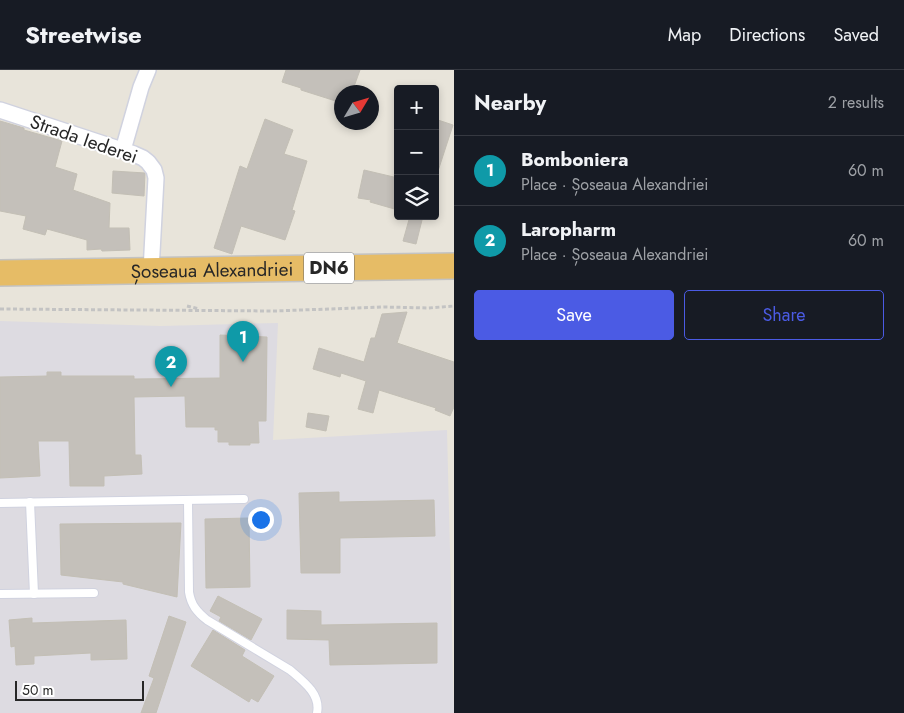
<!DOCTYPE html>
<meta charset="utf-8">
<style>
:root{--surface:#171b24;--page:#20242c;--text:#f1f3f6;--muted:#9ea1a6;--line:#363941;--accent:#4b5be4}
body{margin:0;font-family:Jost,sans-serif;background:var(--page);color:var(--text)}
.controls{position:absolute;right:15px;top:15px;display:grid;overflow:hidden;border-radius:5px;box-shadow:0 2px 8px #0003}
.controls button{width:45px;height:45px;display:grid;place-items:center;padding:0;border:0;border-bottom:1px solid var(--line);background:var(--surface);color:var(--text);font:25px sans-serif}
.compass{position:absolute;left:334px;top:15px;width:45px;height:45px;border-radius:50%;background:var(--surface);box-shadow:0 2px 8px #0003;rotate:52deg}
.scale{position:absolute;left:15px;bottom:12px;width:129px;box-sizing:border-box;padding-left:5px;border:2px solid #272727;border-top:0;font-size:14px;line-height:18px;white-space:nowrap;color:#272727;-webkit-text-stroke:4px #fff;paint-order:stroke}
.you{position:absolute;left:260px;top:449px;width:18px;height:18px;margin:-12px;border:4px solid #fff;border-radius:50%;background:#1a73e8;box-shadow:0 0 0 8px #1a73e833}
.badge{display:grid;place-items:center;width:32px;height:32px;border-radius:50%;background:var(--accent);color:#fff;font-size:16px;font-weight:700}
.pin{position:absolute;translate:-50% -41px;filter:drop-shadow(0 1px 2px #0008)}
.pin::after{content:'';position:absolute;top:26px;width:18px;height:15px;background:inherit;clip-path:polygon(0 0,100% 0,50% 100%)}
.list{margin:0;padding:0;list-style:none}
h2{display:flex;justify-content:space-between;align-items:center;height:65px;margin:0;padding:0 20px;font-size:21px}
h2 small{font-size:16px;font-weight:400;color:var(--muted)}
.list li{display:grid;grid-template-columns:32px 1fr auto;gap:15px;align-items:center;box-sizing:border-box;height:70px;padding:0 20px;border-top:1px solid var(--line)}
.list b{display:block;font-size:19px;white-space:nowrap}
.list p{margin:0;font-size:16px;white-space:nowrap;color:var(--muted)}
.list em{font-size:16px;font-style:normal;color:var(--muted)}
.actions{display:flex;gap:10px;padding:15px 20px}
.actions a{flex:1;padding:11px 0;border:1px solid var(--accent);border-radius:5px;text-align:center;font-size:18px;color:var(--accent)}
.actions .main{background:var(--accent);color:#fff}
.icon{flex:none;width:28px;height:28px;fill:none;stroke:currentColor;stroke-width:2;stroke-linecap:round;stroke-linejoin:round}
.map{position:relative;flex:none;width:454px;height:643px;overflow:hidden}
header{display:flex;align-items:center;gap:30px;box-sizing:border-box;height:70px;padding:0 25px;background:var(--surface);border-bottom:1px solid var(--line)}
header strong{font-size:24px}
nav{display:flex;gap:28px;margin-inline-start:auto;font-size:18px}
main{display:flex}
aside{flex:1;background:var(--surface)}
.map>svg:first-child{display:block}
.industrial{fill:#dddbe1}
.building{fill:#c4c0ba;stroke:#c3bfb5}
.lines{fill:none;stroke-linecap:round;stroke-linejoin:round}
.service-casing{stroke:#d0d2df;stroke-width:10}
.minor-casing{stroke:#d0d2df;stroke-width:18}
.trunk-casing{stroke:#c3c3c3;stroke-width:28}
.path{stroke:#c3c3c3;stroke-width:3;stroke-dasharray:4 2.5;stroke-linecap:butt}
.service{stroke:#fff;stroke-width:8}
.minor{stroke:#fff;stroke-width:15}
.trunk{stroke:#e6bc66;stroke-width:25}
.labels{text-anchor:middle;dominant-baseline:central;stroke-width:4;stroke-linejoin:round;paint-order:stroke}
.shield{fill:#fff;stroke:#686868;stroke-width:1}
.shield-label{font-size:18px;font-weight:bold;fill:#272727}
.street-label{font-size:19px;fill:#272727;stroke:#fff}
</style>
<header>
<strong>Streetwise</strong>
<nav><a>Map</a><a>Directions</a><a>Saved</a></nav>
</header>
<main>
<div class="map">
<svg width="454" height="643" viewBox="0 0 454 643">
<rect width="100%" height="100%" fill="#e8e4da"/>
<!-- industrial -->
<path class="industrial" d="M0,251L161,256L278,253L273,370L447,360L454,643H0Z"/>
<!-- building -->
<g class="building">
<path d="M286,0H360L352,22H342V33L301,20V18L282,12Z"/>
<path d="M265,49L293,60L284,84L307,91L292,140L295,141L285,170L241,156L232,184L214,178L240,96L247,99Z"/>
<path d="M438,50L453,55L438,101H435V59Z"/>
<path d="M0,51L24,58V60L62,71L55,97L77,104L73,120L110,133L109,158H129L130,180L102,181L101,179L87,180V170L47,159L45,165L23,159L26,146L0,141Z"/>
<path d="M364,100L398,108V140L370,132L371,130L358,128Z"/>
<path d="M113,101L145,103L144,126L112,123Z"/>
<path d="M410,146H423L416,174L403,171Z"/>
<path d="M407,242L397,273L454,292V337L450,346L435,340L436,338L379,320L373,343L358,339L366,311L341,303L340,307L313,299L319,278L364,292L371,268H375L382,244Z"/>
<path d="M220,265L267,267L266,351H258L259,373H250V375H229V372H218V360H215V357H186L185,326L134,327L135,385H141L142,404L104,406V416H70L69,371H38L40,406L0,408V307L47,306V302H61V306H134V309L220,308Z"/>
<path d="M308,343L329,346L326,361L306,357Z"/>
<path d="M339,422V432L434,430L435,466L340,468V503H301L299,423Z"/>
<path d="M249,448L250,517L206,518L205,449Z"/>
<path d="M181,453L177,527L123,514V512L61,505L60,454Z"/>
<path d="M218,526L262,549L251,570L219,551L221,547L210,541Z"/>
<path d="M287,540L321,541V555L437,553V593L330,595L329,570L287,569Z"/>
<path d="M169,546L186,552L156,643H141L154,608L149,606Z"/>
<path d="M32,548V553L126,550L127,589L91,590V583L34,586V594L16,595L15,576L11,577L9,550Z"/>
<path d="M213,560L245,580L242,586L274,606L258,632L251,628L249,632L191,596Z"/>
</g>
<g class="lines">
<defs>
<g id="service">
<path d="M188,430L189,522C191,535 197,542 207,550L290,600C303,611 321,624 317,643"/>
<path d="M30,432L34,524"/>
<path d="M0,433L244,429"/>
<path d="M0,524L94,523"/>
</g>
<g id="minor">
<path d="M0,40L134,84L143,88L148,92L154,100L156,108L151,201"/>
<path d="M123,80L141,17L148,0"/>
</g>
<g id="trunk">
<path id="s1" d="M0,203L454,196"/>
</g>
</defs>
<!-- service casing -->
<use href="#service" class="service-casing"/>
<!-- minor casing -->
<use href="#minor" class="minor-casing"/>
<!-- trunk casing -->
<use href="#trunk" class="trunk-casing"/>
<!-- path -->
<g class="path">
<path d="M187,236L199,239"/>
<path d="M0,239L274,241L384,237L428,238L454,236"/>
</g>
<!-- service -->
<use href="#service" class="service"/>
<!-- minor -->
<use href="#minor" class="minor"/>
<!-- trunk -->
<use href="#trunk" class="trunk"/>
</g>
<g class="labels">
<!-- shield labels -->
<rect class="shield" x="304" y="182.5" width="50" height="31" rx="4"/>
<g class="shield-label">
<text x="329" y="198">DN6</text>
</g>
<!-- street labels -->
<g class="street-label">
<text transform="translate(84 69) rotate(19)">Strada Iederei</text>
<text stroke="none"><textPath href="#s1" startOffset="212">Șoseaua Alexandriei</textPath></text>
</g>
</g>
</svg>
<div class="controls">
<button>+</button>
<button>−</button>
<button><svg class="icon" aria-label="layers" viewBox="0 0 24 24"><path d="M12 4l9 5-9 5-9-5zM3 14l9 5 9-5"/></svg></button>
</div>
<svg class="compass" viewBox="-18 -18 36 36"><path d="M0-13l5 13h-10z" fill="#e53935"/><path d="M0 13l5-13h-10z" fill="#9ea1a6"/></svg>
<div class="scale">50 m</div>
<div class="you"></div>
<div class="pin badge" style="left:243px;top:292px;background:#0f9aa8">1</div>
<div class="pin badge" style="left:171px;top:317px;background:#0f9aa8">2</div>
</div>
<aside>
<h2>Nearby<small>2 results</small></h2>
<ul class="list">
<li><span class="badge" style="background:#0f9aa8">1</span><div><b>Bomboniera</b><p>Place · Șoseaua Alexandriei</p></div><em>60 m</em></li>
<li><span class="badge" style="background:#0f9aa8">2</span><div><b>Laropharm</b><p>Place · Șoseaua Alexandriei</p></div><em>60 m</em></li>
</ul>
<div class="actions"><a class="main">Save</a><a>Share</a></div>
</aside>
</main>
